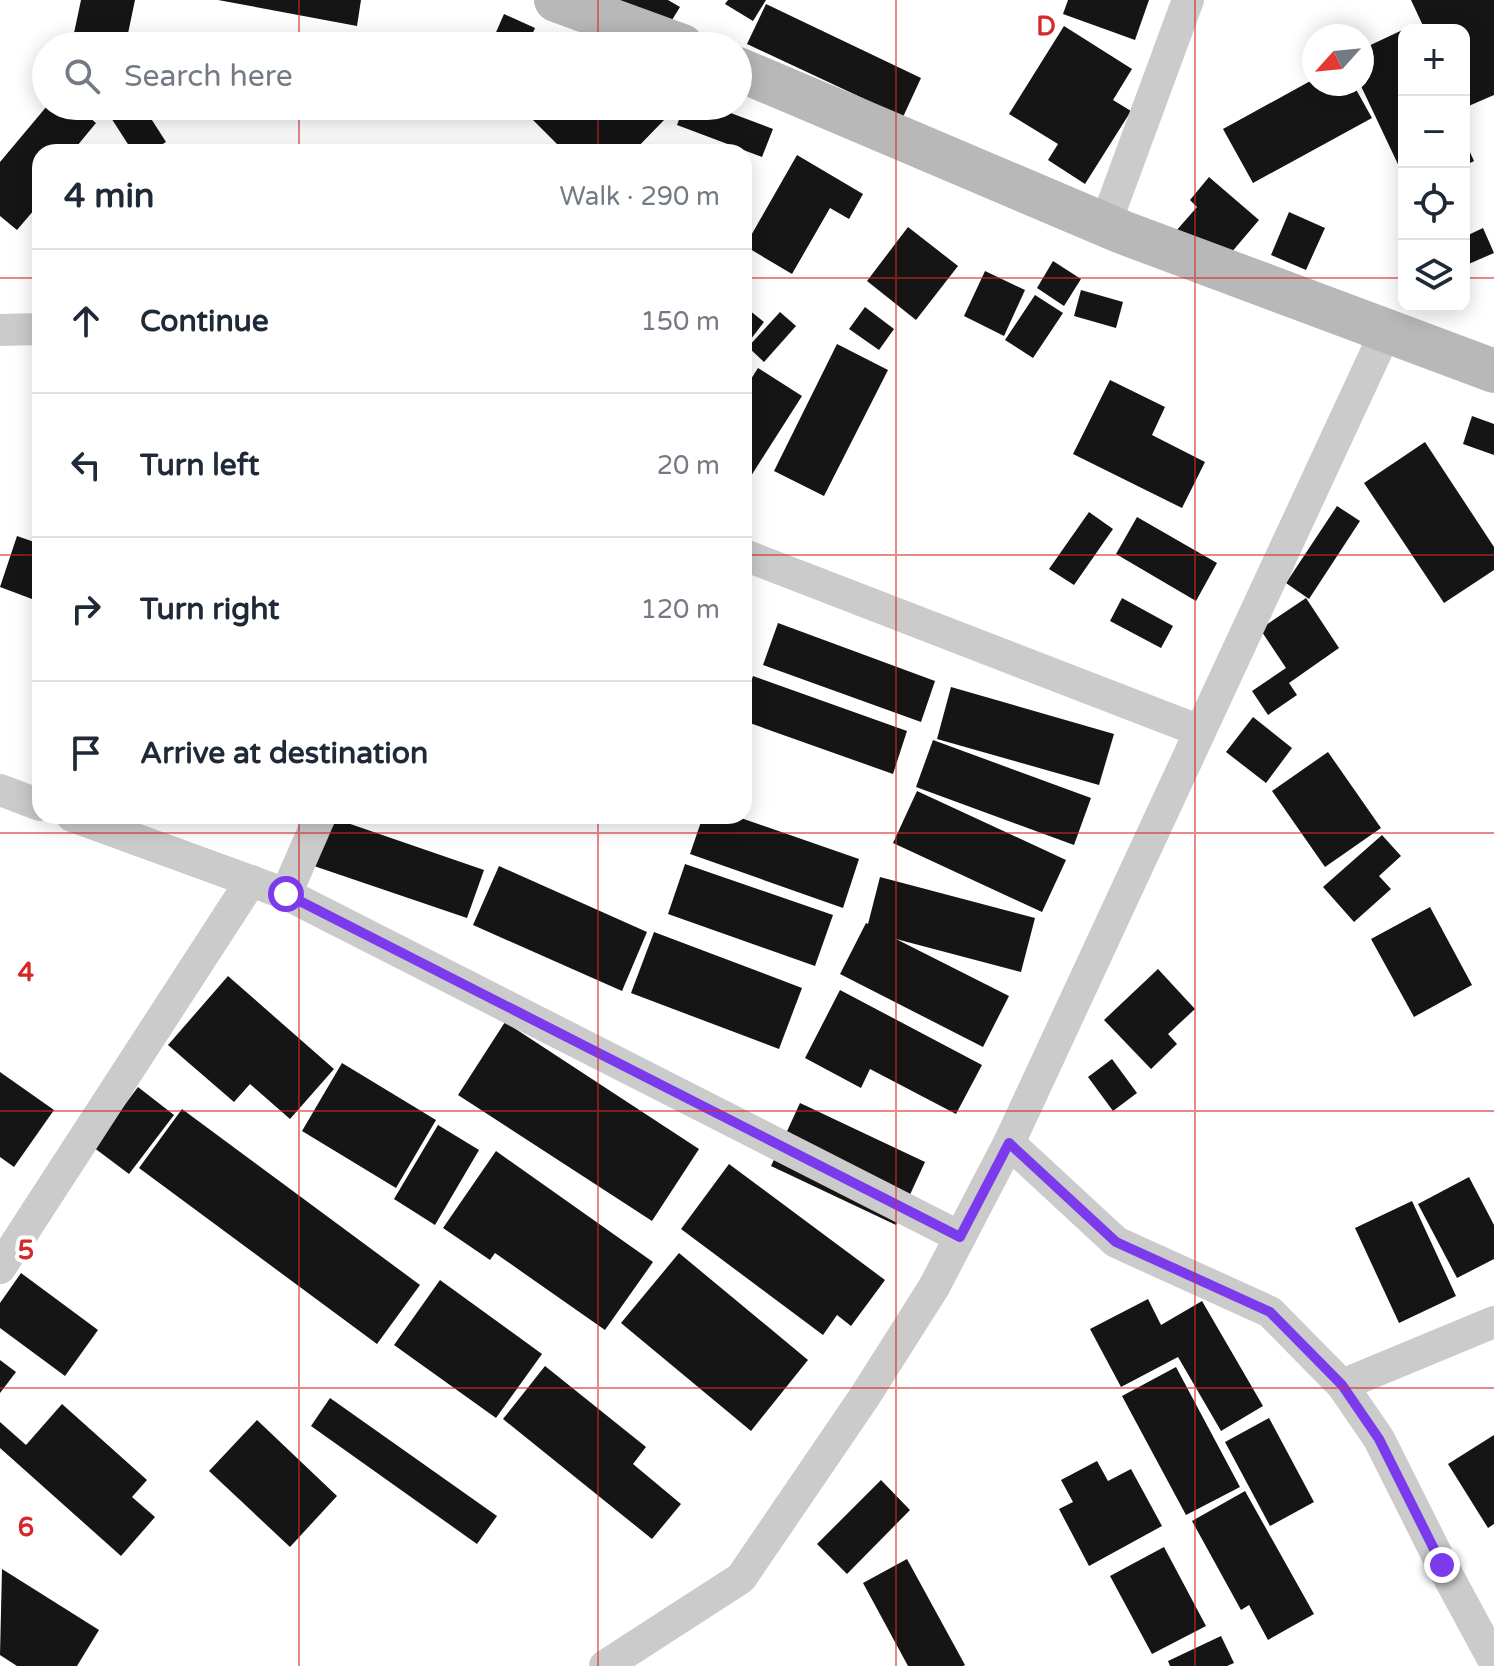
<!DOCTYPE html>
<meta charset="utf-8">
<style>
:root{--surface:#fff;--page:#f2f2f3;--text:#1f2937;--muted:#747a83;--line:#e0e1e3}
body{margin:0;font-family:"Varela Round",sans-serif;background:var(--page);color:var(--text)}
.controls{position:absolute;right:24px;top:24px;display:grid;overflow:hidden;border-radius:16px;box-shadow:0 4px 20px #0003}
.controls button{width:72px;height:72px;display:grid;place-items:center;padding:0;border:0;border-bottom:2px solid var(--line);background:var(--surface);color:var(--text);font:40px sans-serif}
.compass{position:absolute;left:1302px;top:24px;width:72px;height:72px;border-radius:50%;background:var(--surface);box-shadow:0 4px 20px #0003;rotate:243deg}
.stop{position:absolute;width:24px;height:24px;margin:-18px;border:6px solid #7c3aed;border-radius:50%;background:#fff}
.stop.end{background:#7c3aed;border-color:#fff;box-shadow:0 2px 8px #0008}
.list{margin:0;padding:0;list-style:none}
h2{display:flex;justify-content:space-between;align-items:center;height:104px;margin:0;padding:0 32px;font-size:34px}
h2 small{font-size:26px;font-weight:400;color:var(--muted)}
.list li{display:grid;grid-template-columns:52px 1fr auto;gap:24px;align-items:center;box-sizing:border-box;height:144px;padding:0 32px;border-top:2px solid var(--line)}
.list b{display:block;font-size:30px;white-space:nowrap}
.list em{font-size:26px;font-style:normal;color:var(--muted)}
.icon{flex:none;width:44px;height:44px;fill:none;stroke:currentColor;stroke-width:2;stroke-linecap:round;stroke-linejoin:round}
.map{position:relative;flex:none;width:1494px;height:1666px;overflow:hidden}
.search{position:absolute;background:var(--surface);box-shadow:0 4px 20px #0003;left:32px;top:32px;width:720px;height:88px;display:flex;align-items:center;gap:20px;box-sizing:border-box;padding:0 28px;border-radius:44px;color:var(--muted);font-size:30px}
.panel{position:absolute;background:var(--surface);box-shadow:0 4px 20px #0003;left:32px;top:144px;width:720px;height:680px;border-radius:24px}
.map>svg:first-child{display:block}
.building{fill:#151515}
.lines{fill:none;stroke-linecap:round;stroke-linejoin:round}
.street{stroke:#cbcbcb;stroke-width:32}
.secondary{stroke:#b8b8b8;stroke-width:44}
.route{stroke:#7c3aed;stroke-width:10}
.grid{fill:none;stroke:#d62828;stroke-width:2;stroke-opacity:0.55}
.grid-label{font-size:26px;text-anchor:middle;font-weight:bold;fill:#d62828;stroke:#fff;stroke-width:8;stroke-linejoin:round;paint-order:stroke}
</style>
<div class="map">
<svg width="1494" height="1666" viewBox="0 0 1494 1666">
<rect width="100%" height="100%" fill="#fff"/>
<!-- building -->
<g class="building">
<path d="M81,0H135L126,43L74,33Z"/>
<path d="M218,0H361L357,26Z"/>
<path d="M614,0H668L680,7L664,33Z"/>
<path d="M728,0H766L753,21L725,4Z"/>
<path d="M1068,0H1149L1135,40L1063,14Z"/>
<path d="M1411,0H1494V95L1464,108V30H1425Z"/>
<path d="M766,4L921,78L903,117L747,44Z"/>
<path d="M504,14L535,28L527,46H490Z"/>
<path d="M1064,26L1132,69L1113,100L1131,111L1085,184L1048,160L1058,144L1009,114Z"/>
<path d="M1411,26L1413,30H1404V177L1360,84H1362V49Z"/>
<path d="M1314,79V84H1353L1372,118L1253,183L1223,129Z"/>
<path d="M47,106H76L96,123L72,152H40V203L17,230L0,216V162Z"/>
<path d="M112,106H143L166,142L150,152H133L106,110Z"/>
<path d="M519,106H654L666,118L633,152H561L563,150Z"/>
<path d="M684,106H712L773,129L762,157L677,125Z"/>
<path d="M1464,139L1474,161L1464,166Z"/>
<path d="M797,155L863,194L849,219L830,208L792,274L745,246Z"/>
<path d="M1209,177L1259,220L1219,267L1176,231L1197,207L1190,200Z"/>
<path d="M1289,212L1325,228L1306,270L1271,255Z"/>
<path d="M908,227L958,266L916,320L867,281Z"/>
<path d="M1483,228L1494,253L1464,266V237Z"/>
<path d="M1053,261L1081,279L1064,306L1037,288Z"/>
<path d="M985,271L1025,290L1004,336L964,316Z"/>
<path d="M1081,290L1123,302L1116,328L1074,316Z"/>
<path d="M1035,295L1063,313L1033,358L1005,340Z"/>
<path d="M744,306L764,322L744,348Z"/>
<path d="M865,307L894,329L879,350L849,329Z"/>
<path d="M780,312L796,326L764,362L748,347Z"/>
<path d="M837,344L888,370L824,496L774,471Z"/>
<path d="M758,368L802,396L744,487V390Z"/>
<path d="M1110,380L1165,407L1152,435L1205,462L1182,508L1073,454Z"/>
<path d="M1472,416L1494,424V455L1463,444Z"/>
<path d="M1425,442L1494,547V570L1444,603L1364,483Z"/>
<path d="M1337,506L1360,521L1309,599L1286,583Z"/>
<path d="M1089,512L1113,529L1074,585L1049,569Z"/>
<path d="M1137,517L1217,563L1196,601L1116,554Z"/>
<path d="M17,536L40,544V602L0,587Z"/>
<path d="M1122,598L1173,626L1161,648L1110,621Z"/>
<path d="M1306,598L1339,648L1289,683L1297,695L1268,715L1252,691L1286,668L1260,629Z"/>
<path d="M778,623L935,681L921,722L763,665Z"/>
<path d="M753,676L907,731L893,774L744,721V702Z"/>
<path d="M951,687L1114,734L1099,785L937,739Z"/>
<path d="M1253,717L1292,748L1266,783L1226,752Z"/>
<path d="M933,740L1091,798L1074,845L916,787Z"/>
<path d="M1328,752L1381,828L1325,867L1272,791Z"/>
<path d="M917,791L1066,860L1042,912L893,843Z"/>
<path d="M703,816H735L859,859L843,908L690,854Z"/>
<path d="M330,817L484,870L467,918L314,866Z"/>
<path d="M1382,835L1401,856L1379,876L1391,889L1354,922L1323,887Z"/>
<path d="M685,864L833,915L815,966L668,914Z"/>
<path d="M499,866L647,932L622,991L473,925Z"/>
<path d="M880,877L1035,918L1021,972L896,939L1009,996L983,1047L840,974L866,923L868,924Z"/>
<path d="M1430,907L1472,985L1414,1017L1371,939Z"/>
<path d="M654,932L802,988L779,1049L631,993Z"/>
<path d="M1158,969L1195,1009L1168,1034L1177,1044L1151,1069L1104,1020Z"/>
<path d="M228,976L334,1069L290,1119L250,1084L234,1102L168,1045Z"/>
<path d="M840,990L982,1065L956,1114L870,1069L861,1088L805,1058Z"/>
<path d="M505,1022L699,1149L652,1221L458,1095Z"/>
<path d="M1112,1059L1137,1093L1113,1111L1088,1077Z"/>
<path d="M342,1063L436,1120L396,1188L302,1131Z"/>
<path d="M0,1072L54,1110L14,1167L0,1157Z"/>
<path d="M138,1087L174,1115L129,1174L93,1147Z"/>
<path d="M800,1103L925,1162L896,1225L771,1166Z"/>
<path d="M182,1109L420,1285L377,1344L139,1168Z"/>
<path d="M438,1125L479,1150L435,1225L394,1199Z"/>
<path d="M496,1151L653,1262L605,1330L495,1253L490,1260L443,1228Z"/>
<path d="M729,1164L885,1280L851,1326L837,1315L823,1335L681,1229Z"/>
<path d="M1469,1177L1494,1225V1259L1457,1278L1418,1204Z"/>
<path d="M1412,1201L1456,1296L1399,1323L1355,1228Z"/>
<path d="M679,1253L808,1360L751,1431L621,1323Z"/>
<path d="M21,1273L98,1330L65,1376L0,1328V1303Z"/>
<path d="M440,1280L542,1354L496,1418L394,1345Z"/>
<path d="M1148,1299L1161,1325L1202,1301L1263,1406L1221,1431L1178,1357L1121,1387L1090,1329Z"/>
<path d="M0,1360L16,1372L0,1393Z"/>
<path d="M545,1366L646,1447L633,1464L681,1504L652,1539L503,1419Z"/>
<path d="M1176,1367L1240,1487L1186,1515L1122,1396Z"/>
<path d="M330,1398L497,1516L477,1544L311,1426Z"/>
<path d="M62,1404L147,1480L132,1497L155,1517L121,1556L0,1448V1422L26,1445Z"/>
<path d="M1269,1418L1314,1502L1270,1526L1225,1442Z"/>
<path d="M257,1420L337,1496L290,1547L209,1471Z"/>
<path d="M1494,1435V1524L1488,1528L1448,1464Z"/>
<path d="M1097,1461L1108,1481L1131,1469L1162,1526L1089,1566L1059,1509L1073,1502L1061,1480Z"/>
<path d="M881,1480L910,1510L847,1574L817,1544Z"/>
<path d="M1245,1491L1314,1614L1268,1640L1249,1605L1241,1610L1192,1521Z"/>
<path d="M1164,1547L1206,1626L1152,1654L1110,1576Z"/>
<path d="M907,1559L965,1665L963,1666H908L863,1583Z"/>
<path d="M2,1569L99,1630L77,1666H17L0,1655Z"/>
<path d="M1221,1636L1234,1663L1227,1666H1170L1168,1661Z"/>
</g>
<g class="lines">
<!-- street -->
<g class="street">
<path d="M1105,225L1188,0"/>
<path d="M0,330L40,329"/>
<path d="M744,555L1200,731"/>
<path d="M0,790L40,805"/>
<path d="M72,816L286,894L960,1237"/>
<path d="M286,894L320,816"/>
<path d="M1009,1143L1116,1242L1270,1312L1342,1385L1379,1439L1442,1565L1494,1661"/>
<path d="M0,1268L251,881"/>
<path d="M1342,1385L1494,1322"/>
<path d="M605,1666L741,1578L865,1396L934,1287L1009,1143L1386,331"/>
</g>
<!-- secondary -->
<g class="secondary">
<path d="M556,0L682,46"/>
<path d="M738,69L1122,232L1494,371"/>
</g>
</g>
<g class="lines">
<!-- route -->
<path class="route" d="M286,894L960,1237L1009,1143L1116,1242L1270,1312L1342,1385L1379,1439L1442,1565"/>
</g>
<!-- grid -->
<path class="grid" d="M299,0V46M598,0V46M896,0V1666M1195,0V1666M299,106V152M598,106V152M0,278H40M744,278H1404M1464,278H1494M0,555H40M744,555H1494M299,816V1666M598,816V1666M0,833H1494M0,1111H1494M0,1388H1494"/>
<g class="grid-label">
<text x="1046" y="35">D</text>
<text x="26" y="981">4</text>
<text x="26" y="1259">5</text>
<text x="26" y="1536">6</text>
</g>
</svg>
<div class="controls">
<button>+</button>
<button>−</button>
<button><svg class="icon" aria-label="locate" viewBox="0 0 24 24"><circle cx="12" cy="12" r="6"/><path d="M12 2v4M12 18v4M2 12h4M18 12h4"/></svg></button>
<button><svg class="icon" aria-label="layers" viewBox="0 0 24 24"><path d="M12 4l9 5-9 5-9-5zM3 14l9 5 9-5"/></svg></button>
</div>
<svg class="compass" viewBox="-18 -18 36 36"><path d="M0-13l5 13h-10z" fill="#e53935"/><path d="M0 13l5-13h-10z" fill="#747a83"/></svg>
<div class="stop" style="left:286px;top:894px"></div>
<div class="stop end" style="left:1442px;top:1565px"></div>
<div class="search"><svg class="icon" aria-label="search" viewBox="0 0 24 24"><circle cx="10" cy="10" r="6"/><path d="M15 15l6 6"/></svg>Search here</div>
<section class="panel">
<h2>4 min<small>Walk · 290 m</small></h2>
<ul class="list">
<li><svg class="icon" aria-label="ahead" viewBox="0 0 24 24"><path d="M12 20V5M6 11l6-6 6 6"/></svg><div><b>Continue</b></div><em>150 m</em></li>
<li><svg class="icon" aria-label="left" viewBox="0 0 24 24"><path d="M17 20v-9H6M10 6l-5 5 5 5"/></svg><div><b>Turn left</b></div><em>20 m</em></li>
<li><svg class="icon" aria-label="right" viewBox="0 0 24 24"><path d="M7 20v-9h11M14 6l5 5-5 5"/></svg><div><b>Turn right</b></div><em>120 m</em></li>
<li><svg class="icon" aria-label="arrive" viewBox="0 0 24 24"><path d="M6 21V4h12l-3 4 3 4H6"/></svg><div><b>Arrive at destination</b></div></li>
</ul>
</section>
</div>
